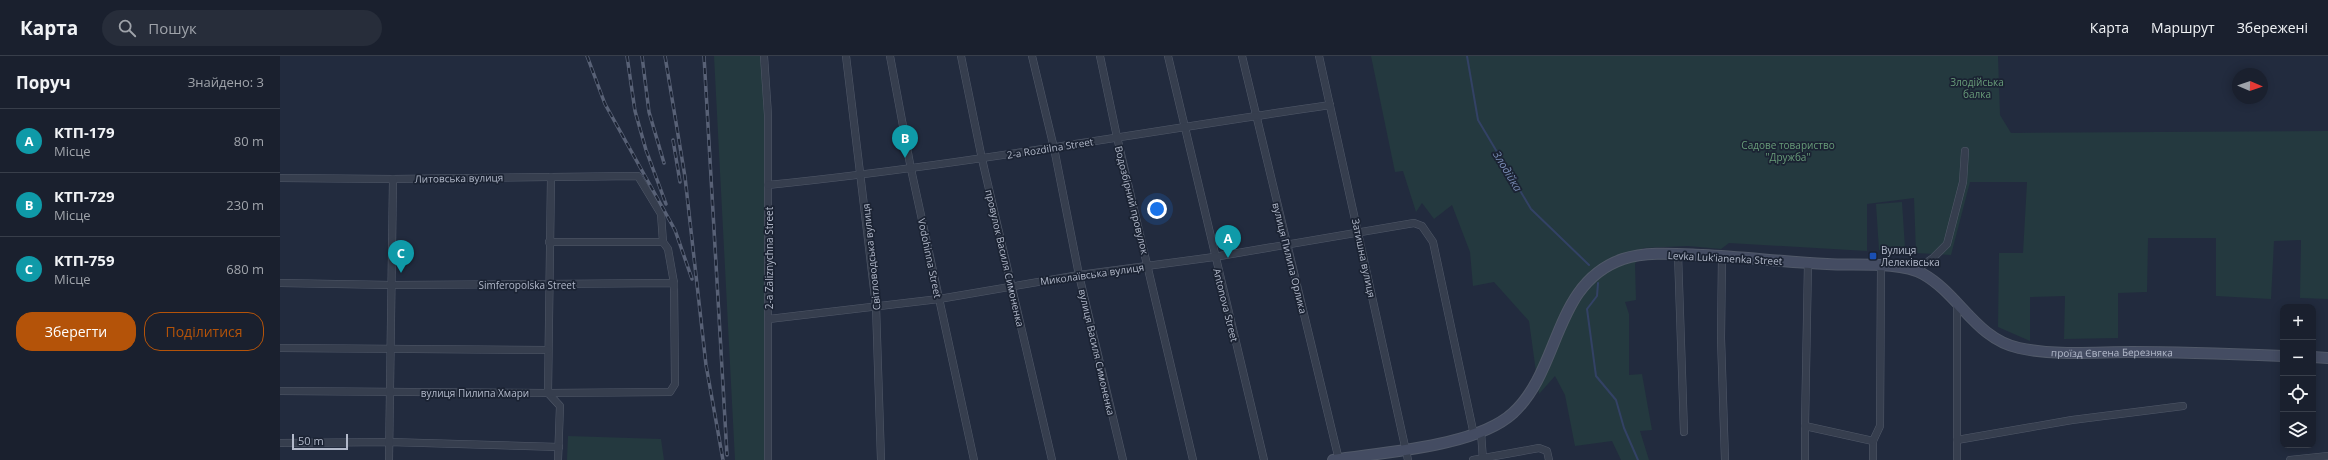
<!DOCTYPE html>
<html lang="uk">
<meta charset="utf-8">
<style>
:root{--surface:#1a202e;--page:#272d3a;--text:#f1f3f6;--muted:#9fa3aa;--line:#383e4a;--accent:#b45309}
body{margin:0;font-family:"Open Sans",sans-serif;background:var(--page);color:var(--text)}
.controls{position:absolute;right:12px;bottom:12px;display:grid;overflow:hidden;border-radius:8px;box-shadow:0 2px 10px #0003}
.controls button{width:36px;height:36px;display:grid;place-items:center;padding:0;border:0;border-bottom:1px solid var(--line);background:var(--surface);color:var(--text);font:20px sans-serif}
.compass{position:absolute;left:1952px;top:12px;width:36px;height:36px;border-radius:50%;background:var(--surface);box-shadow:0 2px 10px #0003;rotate:92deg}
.scale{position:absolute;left:12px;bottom:10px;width:56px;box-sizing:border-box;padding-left:4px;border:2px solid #b2b9ca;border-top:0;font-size:11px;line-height:14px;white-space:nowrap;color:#b2b9ca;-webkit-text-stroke:3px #1b2333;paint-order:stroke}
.you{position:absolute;left:877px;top:153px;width:14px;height:14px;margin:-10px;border:3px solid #fff;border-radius:50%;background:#1a73e8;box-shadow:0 0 0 6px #1a73e833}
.badge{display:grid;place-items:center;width:26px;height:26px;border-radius:50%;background:var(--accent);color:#fff;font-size:13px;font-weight:700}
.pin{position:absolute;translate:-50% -33px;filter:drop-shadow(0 1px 2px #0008)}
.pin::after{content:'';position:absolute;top:21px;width:14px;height:12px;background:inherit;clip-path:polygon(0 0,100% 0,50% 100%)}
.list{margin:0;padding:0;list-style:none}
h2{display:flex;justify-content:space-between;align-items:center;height:52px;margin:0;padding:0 16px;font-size:17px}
h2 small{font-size:13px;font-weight:400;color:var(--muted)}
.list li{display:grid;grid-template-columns:26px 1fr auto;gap:12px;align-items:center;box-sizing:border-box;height:64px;padding:0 16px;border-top:1px solid var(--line)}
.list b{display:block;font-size:15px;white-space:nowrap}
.list p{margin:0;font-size:13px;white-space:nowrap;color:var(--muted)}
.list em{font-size:13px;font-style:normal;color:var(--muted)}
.actions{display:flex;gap:8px;padding:12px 16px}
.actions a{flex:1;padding:9px 0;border:1px solid var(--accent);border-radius:16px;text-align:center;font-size:14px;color:var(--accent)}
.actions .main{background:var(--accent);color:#fff}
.icon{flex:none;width:22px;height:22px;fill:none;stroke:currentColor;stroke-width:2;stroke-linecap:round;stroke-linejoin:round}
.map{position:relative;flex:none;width:2048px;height:404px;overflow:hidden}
header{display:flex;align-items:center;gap:24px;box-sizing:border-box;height:56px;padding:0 20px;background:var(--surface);border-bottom:1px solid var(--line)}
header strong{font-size:19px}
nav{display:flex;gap:22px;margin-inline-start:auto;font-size:14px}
.search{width:280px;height:36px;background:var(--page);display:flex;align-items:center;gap:10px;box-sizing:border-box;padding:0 14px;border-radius:22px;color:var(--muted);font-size:15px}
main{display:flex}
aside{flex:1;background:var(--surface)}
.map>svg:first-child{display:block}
.green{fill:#24393f}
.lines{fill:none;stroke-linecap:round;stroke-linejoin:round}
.stream{stroke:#334265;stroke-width:2}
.street-casing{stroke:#515969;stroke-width:8}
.secondary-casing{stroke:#515969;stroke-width:12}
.street{stroke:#363e4e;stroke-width:7}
.secondary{stroke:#444c62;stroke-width:10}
.rail-casing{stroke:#586176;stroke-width:3.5}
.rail{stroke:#1b2333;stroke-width:2;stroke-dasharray:6;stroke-linecap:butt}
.transit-dot{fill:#1a4fb4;stroke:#1b2333;stroke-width:1.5}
.labels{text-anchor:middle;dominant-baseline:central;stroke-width:3.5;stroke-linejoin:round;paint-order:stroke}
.park-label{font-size:10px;fill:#689c79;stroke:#1b2333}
.street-label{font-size:10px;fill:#b2b9ca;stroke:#1b2333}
.poi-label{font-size:10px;fill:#b2b9ca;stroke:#1b2333;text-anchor:start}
.water-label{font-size:11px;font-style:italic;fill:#788bb3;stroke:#1b2333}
</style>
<header>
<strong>Карта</strong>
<div class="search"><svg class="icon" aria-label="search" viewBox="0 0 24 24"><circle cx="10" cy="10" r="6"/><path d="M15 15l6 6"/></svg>Пошук</div>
<nav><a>Карта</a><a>Маршрут</a><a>Збережені</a></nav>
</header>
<main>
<aside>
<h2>Поруч<small>Знайдено: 3</small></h2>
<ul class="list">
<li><span class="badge" style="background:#0f9aa8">A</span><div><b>КТП-179</b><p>Місце</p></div><em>80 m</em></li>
<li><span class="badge" style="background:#0f9aa8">B</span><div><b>КТП-729</b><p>Місце</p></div><em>230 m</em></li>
<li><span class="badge" style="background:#0f9aa8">C</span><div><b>КТП-759</b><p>Місце</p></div><em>680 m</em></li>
</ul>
<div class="actions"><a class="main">Зберегти</a><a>Поділитися</a></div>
</aside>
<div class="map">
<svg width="2048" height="404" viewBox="0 0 2048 404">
<rect width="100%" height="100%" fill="#222b3e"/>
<!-- green -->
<g class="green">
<path d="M434,0H482L484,52L485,404H455Z"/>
<path d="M1091,0H1718L1720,59L1731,77L2048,75V243L2020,242L2021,184L1994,185L1991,243L1936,240V182H1868L1867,236L1838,237V282L1784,283L1785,240L1750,241V285L1718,271L1719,197H1743L1747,126H1690L1671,199L1636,197L1634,142L1587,148V195L1449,187L1441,193L1408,190L1363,192L1355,208L1356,244L1345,246L1349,258V319L1362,318L1372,374L1360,375L1369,404H1341L1332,385L1295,390L1285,339L1275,320L1259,338L1249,265L1214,226L1193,230L1190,196L1172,149L1154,163L1142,147L1136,156L1123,115L1115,116Z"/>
<path d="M1622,146L1625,192L1599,194L1596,148Z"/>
<path d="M288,380L381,383L384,404H287Z"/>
</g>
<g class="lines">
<!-- stream -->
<g class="stream">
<path d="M1187,0L1198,64L1251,153L1309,209"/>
<path d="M1318,227L1317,240L1307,253L1316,320L1336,344L1344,372L1358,404"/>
</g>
<defs>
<g id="street">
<path d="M484,0L488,59V404"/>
<path d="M566,0L596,250L601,404"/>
<path d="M610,0L631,113L694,404"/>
<path d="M681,0L702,103L772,404"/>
<path d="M752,0L774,92L799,219L843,404"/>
<path d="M820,0L837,81L913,404"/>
<path d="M888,0L984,404"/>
<path d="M962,0L1059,404"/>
<path d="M1039,0L1128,404"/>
<path d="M271,121L268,337L280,350L278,404"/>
<path d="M0,122L113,123L358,120L381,158L383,186L388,193L394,227L395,328L390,336L268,337L0,335"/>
<path d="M488,129C677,110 863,76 1050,49"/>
<path d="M269,186H383"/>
<path d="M1398,198L1404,376"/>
<path d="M1442,200L1441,282L1445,404"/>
<path d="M1528,207L1525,370L1593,385V404"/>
<path d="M1636,214L1653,202L1667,188L1683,126L1685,95"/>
<path d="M0,227L112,229L394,227V231"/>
<path d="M489,263L659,243L799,219L934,201L1134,167L1142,170L1153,186L1194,379"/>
<path d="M0,292L268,294"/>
<path d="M1525,370V404"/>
<path d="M1201,376L1203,404"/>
<path d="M1677,384L1792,364L1903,350"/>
<path d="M1593,385L1600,370L1601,210"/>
<path d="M0,387L109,386L279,391"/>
<path d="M109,404L113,123"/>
<path d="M1193,404L1259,392L1267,395L1269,404"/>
<path d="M1677,404V247"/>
<path d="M2010,404L2048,400"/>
</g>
<g id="secondary">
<path d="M2033,301L2048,302"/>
<path id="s1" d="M1053,404C1103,396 1196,391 1233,357C1281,313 1273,227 1343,203C1367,195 1398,198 1423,199C1464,201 1505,206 1547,208C1574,210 1619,205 1643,218C1679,238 1696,283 1739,292C1776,300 1815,296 1852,296C1903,296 1953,298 2003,300"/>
</g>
</defs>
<!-- street casing -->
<use href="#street" class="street-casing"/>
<!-- secondary casing -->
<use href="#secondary" class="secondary-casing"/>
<!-- street -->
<use href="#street" class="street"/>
<!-- secondary -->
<use href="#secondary" class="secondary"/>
<defs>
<g id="rail">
<path d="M307,0L325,48L395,174L412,223"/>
<path d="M347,0L355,55L366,94L386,148"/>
<path d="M362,0L369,56L384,107"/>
<path d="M385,0L405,121L426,309L443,404"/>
<path d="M424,0L447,399"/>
<path d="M393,84L400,126"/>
</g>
</defs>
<!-- rail casing -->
<use href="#rail" class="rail-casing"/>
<!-- rail -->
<use href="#rail" class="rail"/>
</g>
<!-- markers -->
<rect class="transit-dot" x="1589" y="196" width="8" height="8" rx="2"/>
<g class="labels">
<!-- park labels -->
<g class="park-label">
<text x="1697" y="26">Злодійська<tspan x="1697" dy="12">балка</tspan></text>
<text x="1508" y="89">Садове товариство<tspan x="1508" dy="12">"Дружба"</tspan></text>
</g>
<!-- street labels -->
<g class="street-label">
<text transform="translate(770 92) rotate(-9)">2-a Rozdilna Street</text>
<text transform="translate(179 122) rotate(-1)">Литовська вулиця</text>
<text transform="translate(852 144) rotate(76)">Водозбірний провулок</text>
<text transform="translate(591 201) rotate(-96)">Світловодська вулиця</text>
<text transform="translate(489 202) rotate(-90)">2-a Zaliznychna Street</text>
<text transform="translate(650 202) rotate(78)">Vodohinna Street</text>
<text transform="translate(725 202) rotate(77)">провулок Василя Симоненка</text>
<text transform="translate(1010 202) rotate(76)">вулиця Пилипа Орлика</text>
<text transform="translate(1084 202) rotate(78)">Затишна вулиця</text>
<text transform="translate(1445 202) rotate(3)">Levka Lukʼianenka Street</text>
<text transform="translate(812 218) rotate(-8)">Миколаївська вулиця</text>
<text x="247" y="229">Simferopolska Street</text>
<text transform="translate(946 249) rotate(76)">Antonova Street</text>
<text transform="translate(817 296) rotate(77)">вулиця Василя Симоненка</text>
<text stroke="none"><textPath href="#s1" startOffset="901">проїзд Євгена Березняка</textPath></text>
<text x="195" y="337">вулиця Пилипа Хмари</text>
</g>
<!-- poi labels -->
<g class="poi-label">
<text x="1601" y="194">Вулиця<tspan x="1601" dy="12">Лелеківська</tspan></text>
</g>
<!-- water labels -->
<g class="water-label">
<text transform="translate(1228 115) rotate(59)">Злодійка</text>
</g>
</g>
</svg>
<div class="controls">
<button>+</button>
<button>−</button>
<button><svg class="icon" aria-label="locate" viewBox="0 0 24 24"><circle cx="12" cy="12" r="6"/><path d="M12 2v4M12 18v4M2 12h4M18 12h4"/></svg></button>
<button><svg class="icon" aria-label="layers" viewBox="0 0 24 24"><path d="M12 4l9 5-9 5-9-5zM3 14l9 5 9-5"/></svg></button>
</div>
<svg class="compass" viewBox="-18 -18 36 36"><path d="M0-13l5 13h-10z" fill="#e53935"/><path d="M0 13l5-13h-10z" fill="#9fa3aa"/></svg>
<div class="scale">50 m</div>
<div class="you"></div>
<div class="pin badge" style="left:948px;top:202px;background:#0f9aa8">A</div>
<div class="pin badge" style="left:625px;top:102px;background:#0f9aa8">B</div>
<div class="pin badge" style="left:121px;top:217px;background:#0f9aa8">C</div>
</div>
</main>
